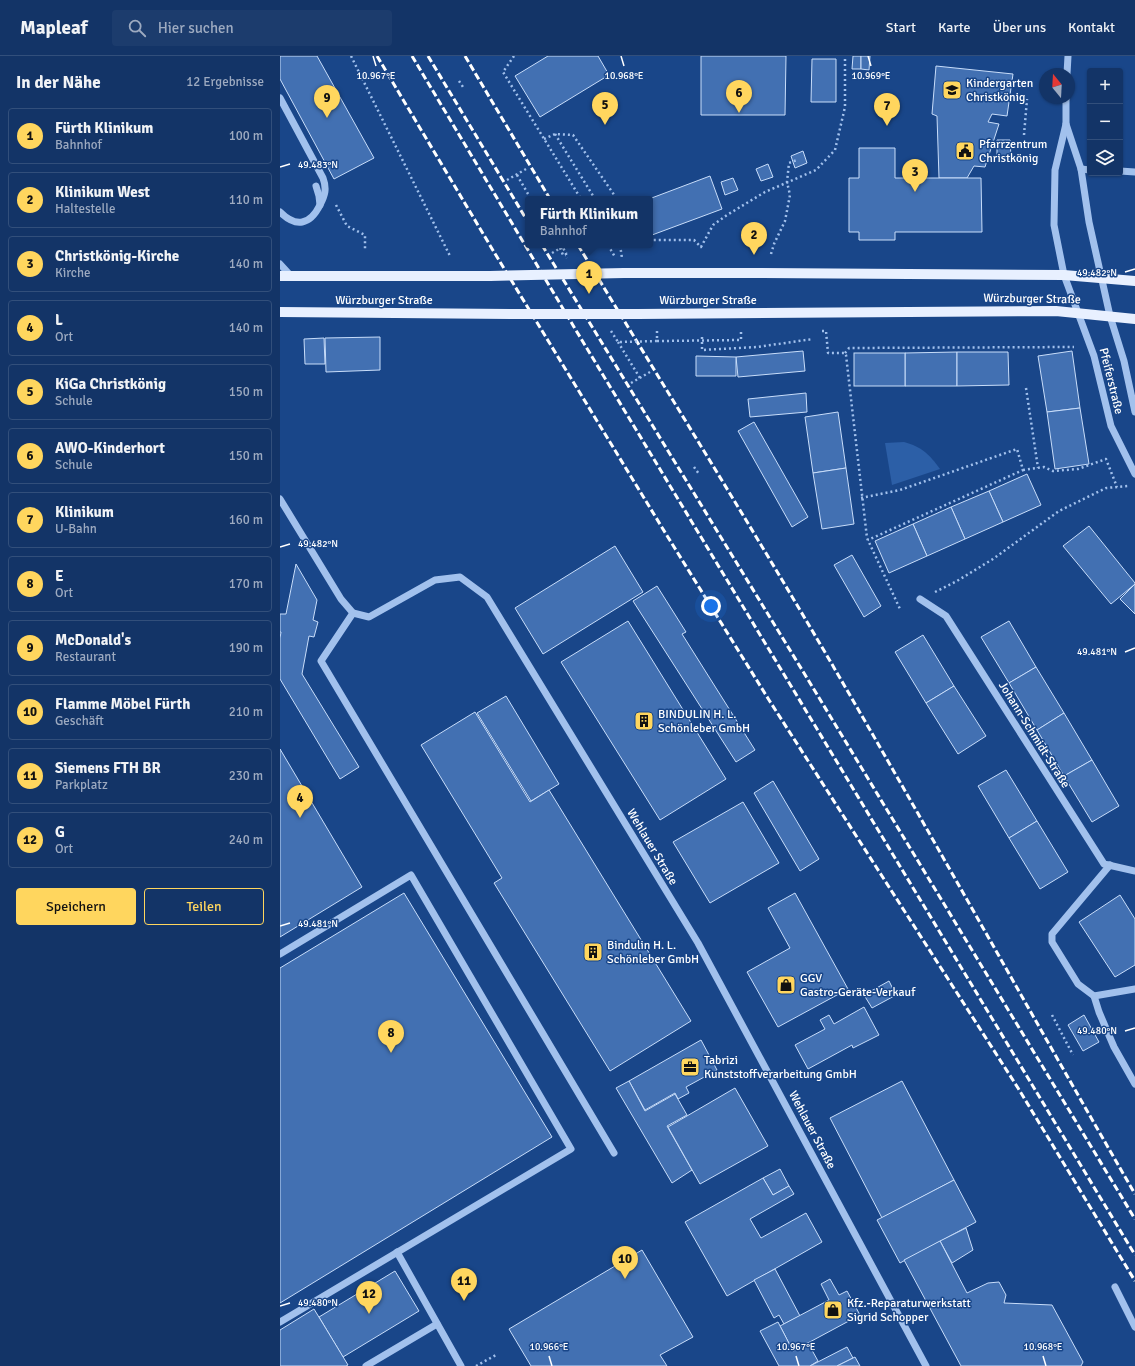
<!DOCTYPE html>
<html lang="de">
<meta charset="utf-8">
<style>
:root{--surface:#133467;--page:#1c3c6d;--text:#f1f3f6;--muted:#9daac0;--line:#324f7b;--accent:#ffd65e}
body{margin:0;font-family:Signika,sans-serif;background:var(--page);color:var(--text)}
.controls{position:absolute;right:12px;top:12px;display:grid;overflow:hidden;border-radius:4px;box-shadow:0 1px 3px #0004}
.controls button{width:36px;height:36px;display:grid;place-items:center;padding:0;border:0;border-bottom:1px solid var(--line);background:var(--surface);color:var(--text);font:20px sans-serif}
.compass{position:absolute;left:759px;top:12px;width:36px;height:36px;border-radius:50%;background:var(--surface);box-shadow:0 1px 3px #0004;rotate:342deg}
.you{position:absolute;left:431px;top:550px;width:14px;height:14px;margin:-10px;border:3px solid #fff;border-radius:50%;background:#1a73e8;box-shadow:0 0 0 6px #1a73e833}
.badge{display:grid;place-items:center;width:26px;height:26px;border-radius:50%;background:var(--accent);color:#111;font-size:13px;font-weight:700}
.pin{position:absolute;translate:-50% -33px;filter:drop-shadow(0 1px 2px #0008)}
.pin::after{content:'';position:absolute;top:21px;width:14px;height:12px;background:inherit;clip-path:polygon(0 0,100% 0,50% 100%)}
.popup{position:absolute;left:245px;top:140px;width:128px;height:52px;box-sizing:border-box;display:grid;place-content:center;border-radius:4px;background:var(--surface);filter:drop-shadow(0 1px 3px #0005);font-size:13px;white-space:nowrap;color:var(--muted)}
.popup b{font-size:15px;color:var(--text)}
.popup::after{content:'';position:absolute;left:50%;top:100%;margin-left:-8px;border:8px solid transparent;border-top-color:var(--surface)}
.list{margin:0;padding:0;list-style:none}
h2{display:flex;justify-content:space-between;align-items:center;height:52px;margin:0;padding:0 16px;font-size:17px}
h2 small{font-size:13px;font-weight:400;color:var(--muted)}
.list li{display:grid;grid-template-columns:26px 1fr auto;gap:12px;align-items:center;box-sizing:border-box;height:56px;margin:0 8px 8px;padding:0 8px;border:1px solid var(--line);border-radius:4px}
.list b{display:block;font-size:15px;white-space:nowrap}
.list p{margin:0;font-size:13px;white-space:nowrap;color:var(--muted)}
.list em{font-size:13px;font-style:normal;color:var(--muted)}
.actions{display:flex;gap:8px;padding:12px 16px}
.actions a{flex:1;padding:9px 0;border:1px solid var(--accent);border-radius:4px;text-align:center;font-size:14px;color:var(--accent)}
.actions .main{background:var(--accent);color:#111}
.icon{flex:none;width:22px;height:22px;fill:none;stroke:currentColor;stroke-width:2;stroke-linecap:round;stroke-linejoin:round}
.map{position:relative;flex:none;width:855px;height:1310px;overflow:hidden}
header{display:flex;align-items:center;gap:24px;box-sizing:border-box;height:56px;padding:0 20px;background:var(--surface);border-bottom:1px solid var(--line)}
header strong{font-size:19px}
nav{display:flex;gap:22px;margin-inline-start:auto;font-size:14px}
.search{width:280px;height:36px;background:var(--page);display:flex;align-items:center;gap:10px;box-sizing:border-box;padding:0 14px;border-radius:4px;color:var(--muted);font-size:15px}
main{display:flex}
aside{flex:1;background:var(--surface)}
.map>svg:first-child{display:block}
.green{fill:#2c5fa7}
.building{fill:#4270b2;stroke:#c8ddfa}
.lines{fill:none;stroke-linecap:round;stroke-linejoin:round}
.path{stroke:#a2c1ed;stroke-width:2.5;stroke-dasharray:2 3;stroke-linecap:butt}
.minor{stroke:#a2c1ed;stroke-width:7}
.major{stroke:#e8f0ff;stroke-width:10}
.rail{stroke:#fff;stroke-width:3;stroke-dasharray:7 3;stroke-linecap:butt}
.path-bridge{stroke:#a2c1ed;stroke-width:2.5;stroke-dasharray:2 3;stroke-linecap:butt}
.major-bridge{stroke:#e8f0ff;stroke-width:10}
.ticks{fill:none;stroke:#fff;stroke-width:1.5}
.labels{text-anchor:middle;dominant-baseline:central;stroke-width:3;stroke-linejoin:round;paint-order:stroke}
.poi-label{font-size:12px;fill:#fff;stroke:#194689;text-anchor:start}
.street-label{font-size:12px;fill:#fff;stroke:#194689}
.ticks-label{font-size:10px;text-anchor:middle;fill:#fff;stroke:#194689;stroke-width:3;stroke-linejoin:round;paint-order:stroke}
</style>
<header>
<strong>Mapleaf</strong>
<div class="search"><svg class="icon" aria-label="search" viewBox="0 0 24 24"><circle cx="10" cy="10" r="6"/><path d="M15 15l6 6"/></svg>Hier suchen</div>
<nav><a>Start</a><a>Karte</a><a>Über uns</a><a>Kontakt</a></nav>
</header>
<main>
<aside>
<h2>In der Nähe<small>12 Ergebnisse</small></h2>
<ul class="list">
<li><span class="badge">1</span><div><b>Fürth Klinikum</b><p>Bahnhof</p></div><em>100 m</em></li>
<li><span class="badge">2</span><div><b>Klinikum West</b><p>Haltestelle</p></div><em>110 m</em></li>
<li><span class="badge">3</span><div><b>Christkönig-Kirche</b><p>Kirche</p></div><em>140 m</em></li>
<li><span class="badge">4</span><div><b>L</b><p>Ort</p></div><em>140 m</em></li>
<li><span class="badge">5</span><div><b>KiGa Christkönig</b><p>Schule</p></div><em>150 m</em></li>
<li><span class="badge">6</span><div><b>AWO-Kinderhort</b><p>Schule</p></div><em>150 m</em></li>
<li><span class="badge">7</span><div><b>Klinikum</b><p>U-Bahn</p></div><em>160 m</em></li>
<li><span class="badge">8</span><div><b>E</b><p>Ort</p></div><em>170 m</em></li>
<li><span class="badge">9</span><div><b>McDonald's</b><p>Restaurant</p></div><em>190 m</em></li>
<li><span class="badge">10</span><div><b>Flamme Möbel Fürth</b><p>Geschäft</p></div><em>210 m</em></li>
<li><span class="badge">11</span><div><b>Siemens FTH BR</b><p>Parkplatz</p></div><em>230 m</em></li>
<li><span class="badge">12</span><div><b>G</b><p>Ort</p></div><em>240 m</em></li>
</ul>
<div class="actions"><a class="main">Speichern</a><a>Teilen</a></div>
</aside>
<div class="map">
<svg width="855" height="1310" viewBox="0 0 855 1310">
<rect width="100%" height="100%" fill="#194689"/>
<!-- green -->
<path class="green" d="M624,386C642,391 649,398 660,413L612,429L605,387Z"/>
<!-- building -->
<g class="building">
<path d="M0,0H37L94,102L54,123L0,23Z"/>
<path d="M268,0H318L329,19L260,61L235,20Z"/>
<path d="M421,0H506L505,59H421Z"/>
<path d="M573,0H581V13H572Z"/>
<path d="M581,0H590L589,14L581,13Z"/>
<path d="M532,3H556V46H531Z"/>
<path d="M656,10L733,18L727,60L712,58L708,66L719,68L705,111L694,110L687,122H659L657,60L652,58Z"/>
<path d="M717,84H730L731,101H717Z"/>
<path d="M579,92H615V122H701L702,176H615V184H579V176H569V122H579Z"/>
<path d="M523,95L527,107L515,112L511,100Z"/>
<path d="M488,108L493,121L481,125L476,113Z"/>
<path d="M430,120L442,153L372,179L370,175V143H369Z"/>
<path d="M453,122L458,134L445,139L441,126Z"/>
<path d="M100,281V314L46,316L45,282Z"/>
<path d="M44,282L45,308H25L24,283Z"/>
<path d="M523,295L525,315L458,321L456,301Z"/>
<path d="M792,295L800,352L767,356L758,300Z"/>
<path d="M677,296V330H625V297Z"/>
<path d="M677,296H728L729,329L677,330Z"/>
<rect x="574" y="297" width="51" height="33"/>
<path d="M416,300L456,301V320H416Z"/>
<path d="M526,337L527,356L470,361L468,343Z"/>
<path d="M800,352L809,408L775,413L767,356Z"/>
<path d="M558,356L566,412L533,417L525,361Z"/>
<path d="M474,366L528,461L512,471L458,375Z"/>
<path d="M566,412L574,468L542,473L533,417Z"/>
<path d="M747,418L761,449L723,466L709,435Z"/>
<path d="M709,435L723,466L685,483L671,451Z"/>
<path d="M671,451L685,483L647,500L633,468Z"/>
<path d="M633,468L647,500L609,517L595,485Z"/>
<path d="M809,470L855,527V528L831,548L783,490Z"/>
<path d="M335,490L363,536L263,598L235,552Z"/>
<path d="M572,499L601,550L584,561L554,509Z"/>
<path d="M16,508L37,544L33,564L38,566L34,581L29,580L22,618L79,711L60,723L0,623V582L1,576H0V558H6Z"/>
<path d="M855,528V558L840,543Z"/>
<path d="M377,530L406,576L402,578L475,694L456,706L353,545Z"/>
<path d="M348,565L446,723L380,764L281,606Z"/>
<path d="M729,565L756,611L729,627L701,581Z"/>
<path d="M643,579L674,630L646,647L615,596Z"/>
<path d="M756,611L784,657L757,674L729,627Z"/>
<path d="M674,630L706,680L678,698L646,647Z"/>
<path d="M226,640L279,728L251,745L197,657Z"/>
<path d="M195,656L250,746L269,734L411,965L330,1015L214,827L222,822L141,689Z"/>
<path d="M784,657L812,704L784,720L757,674Z"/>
<path d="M0,693L82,831L0,881Z"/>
<path d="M812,704L839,750L812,766L784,720Z"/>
<path d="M726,714L757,765L729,782L698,730Z"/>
<path d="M493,725L539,803L520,815L474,737Z"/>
<path d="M463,746L499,807L430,847L393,786Z"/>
<path d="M757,765L788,816L760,833L729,782Z"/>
<path d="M124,837L272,1081L0,1247V912Z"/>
<path d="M515,837L568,933L498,971L467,916L510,892L488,852Z"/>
<path d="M840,839L855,863V909L835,921L799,866Z"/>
<path d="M609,925L616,939L592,952L584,939Z"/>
<path d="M584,951L599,979L573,992L572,989L528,1013L515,989L545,973L540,964L549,959L554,968Z"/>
<path d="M804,959L819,986L803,995L788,969Z"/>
<path d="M421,984L437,1014L406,1031L409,1037L398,1043L395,1037L365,1054L349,1025Z"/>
<path d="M349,1025L365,1055L395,1038L407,1059L387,1070L412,1114L392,1127L336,1032Z"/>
<path d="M622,1025L674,1124L602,1162L550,1062Z"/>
<path d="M455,1032L488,1090L420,1128L388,1071Z"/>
<path d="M500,1113L509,1130L493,1139L483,1122Z"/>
<path d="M483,1122L493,1139L509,1130L514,1138L470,1163L481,1182L526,1157L542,1186L447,1240L405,1166Z"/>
<path d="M674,1124L696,1166L620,1207L597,1164Z"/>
<path d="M686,1172L693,1194L672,1207L660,1185Z"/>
<path d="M660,1185L687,1237L708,1227L719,1226L726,1239L724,1247L772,1249L803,1306L801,1310H681L624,1204Z"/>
<path d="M362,1194L413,1281L380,1299L387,1310H251L229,1273Z"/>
<path d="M495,1213L520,1260L504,1268L499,1259L494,1262L474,1224Z"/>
<path d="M115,1215L139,1255L63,1301L39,1261Z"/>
<path d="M550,1223L559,1239L567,1235L580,1259L513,1295L500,1270L549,1244L541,1228Z"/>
<path d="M34,1253L68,1309L66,1310H0V1274Z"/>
<path d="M498,1266L513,1295L528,1287L538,1305L530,1310H499L480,1275Z"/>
<path d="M567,1291L573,1302L557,1310H530Z"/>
<path d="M575,1301L580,1310H557Z"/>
</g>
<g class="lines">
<!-- path -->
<g class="path">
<path d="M71,0L170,200"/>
<path d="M234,0L223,16L301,143"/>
<path d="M179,25L183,31"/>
<path d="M275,78L315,143"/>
<path d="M744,79L747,43"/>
<path d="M264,83L275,78L293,79L337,143"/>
<path d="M237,119L251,143"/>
<path d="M227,124L246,113"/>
<path d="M56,149L67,170L85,179V195"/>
<path d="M370,181L373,184H414L421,191L433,169L447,159L485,136L536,114L555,94L565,51V0"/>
<path d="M328,189L335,201"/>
<path d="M340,189L342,202"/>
<path d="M280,192L283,199H286"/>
<path d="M272,197L286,189"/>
<path d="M491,198L494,188L505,165L510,139L507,126L509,107L517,104"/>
<path d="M377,275V285H381L461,284V276"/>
<path d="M542,275H546L548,297H565L566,299L587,482L620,553"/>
<path d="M422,281V294L477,291L533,283"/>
<path d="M338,286L360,322"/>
<path d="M565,297L569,292L794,291"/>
<path d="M351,327L370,316"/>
<path d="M746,332L758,412"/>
<path d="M414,411L419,418"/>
<path d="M743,414L764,411L773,415L798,413L826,403L837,431"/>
<path d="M581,442L620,434L737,393L743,414L588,484"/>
<path d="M655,536L677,525L713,503L779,455L826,432L848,430"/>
<path d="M772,959L793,999"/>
<path d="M196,1310L216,1299"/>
</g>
<!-- minor -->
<g class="minor">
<path d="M787,18L788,0"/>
<path d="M0,42L43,122C47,133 45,139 40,149C30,169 16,172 0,156"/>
<path d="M786,42V68L775,114L774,169L784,219L814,300L831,370L855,418"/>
<path d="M786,68L801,113L809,166L830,260L844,305L855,356"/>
<path d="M801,113L810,114"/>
<path d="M840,115L855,116"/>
<path d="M36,130L39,140L40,149"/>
<path d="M0,208L11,220"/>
<path d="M0,443L61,543L73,557L89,561L155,524L180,521L207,541L418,887L646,1310"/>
<path d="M640,543L666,560L824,808L855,815"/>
<path d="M73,557L41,605L334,1097"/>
<path d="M830,809L772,878V886L798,928L814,940L819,956L834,991L855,1028"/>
<path d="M0,898L131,819L291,1093L0,1266"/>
<path d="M814,940L855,933"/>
<path d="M117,1196L181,1310"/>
<path d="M835,1231L855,1271"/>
<path d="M86,1310L157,1268"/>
</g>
<!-- major -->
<g class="major">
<path d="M344,217H479L784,219L855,225"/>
<path d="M0,220H210"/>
<path d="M0,256L231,258"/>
<path d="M358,258L776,255L855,263"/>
</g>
<!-- rail -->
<g class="rail">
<path d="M97,0L214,196L386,478L489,644L738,1032L855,1225"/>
<path d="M132,0L294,271L855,1199"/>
<path d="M148,0L248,166"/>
<path d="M185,0L270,143"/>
<path d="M262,189L524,617L855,1163"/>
<path d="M298,189C383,329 470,468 553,610C655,785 753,962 855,1138"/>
</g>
<!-- path-bridge -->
<g class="path-bridge">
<path d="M280,189L283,192L286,197V199L287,202"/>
<path d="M331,275L338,286L377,285"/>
</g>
<!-- major-bridge -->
<g class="major-bridge">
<path d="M210,220L344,217"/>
<path d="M231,258H358"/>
</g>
</g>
<!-- ticks -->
<path class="ticks" d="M93,0L96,10M341,0L344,10M588,0L591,10M0,111L10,108M845,216L855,213M0,491L10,488M845,596L855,592M0,870L10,867M845,975L855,972M0,1250L10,1247M269,1300L272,1310M516,1300L519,1310M763,1300L766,1310"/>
<!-- icons -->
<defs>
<symbol id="school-square" viewBox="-11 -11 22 22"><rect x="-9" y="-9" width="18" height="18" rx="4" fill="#ffd65e" stroke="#194689"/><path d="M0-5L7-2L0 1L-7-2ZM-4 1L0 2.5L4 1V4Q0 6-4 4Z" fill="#111"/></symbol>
<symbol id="civic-square" viewBox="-11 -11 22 22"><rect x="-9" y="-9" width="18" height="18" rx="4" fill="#ffd65e" stroke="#194689"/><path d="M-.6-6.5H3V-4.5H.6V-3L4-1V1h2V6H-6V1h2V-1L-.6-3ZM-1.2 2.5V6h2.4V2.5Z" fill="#111"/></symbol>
<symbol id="building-square" viewBox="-11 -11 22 22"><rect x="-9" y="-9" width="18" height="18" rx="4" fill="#ffd65e" stroke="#194689"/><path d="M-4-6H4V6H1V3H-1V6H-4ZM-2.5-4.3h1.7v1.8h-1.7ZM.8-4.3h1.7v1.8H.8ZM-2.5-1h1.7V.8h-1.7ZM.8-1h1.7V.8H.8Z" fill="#111"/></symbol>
<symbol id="shop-square" viewBox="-11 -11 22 22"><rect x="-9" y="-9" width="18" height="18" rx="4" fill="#ffd65e" stroke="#194689"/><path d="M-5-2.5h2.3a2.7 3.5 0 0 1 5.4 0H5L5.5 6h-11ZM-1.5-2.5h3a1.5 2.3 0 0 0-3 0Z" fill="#111"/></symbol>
<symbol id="office-square" viewBox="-11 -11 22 22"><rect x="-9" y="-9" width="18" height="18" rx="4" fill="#ffd65e" stroke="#194689"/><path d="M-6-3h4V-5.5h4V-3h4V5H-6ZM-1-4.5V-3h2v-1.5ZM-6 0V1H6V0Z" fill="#111"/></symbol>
</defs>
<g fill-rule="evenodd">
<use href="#school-square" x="661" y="23" width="22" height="22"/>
<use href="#civic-square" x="674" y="84" width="22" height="22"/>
<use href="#building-square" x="353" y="654" width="22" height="22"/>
<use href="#building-square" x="302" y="885" width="22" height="22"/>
<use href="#shop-square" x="495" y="918" width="22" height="22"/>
<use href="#office-square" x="399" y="1000" width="22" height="22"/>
<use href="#shop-square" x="542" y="1243" width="22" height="22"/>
</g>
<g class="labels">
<!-- poi labels -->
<g class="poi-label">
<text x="686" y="27">Kindergarten<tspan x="686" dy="14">Christkönig</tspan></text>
<text x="699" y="88">Pfarrzentrum<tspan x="699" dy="14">Christkönig</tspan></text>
<text x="378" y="658">BINDULIN H. L.<tspan x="378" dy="14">Schönleber GmbH</tspan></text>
<text x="327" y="889">Bindulin H. L.<tspan x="327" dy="14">Schönleber GmbH</tspan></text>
<text x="520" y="922">GGV<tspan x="520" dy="14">Gastro-Geräte-Verkauf</tspan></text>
<text x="424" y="1004">Tabrizi<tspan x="424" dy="14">Kunststoffverarbeitung GmbH</tspan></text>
<text x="567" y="1247">Kfz.-Reparaturwerkstatt<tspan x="567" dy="14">Sigrid Schopper</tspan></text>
</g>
<!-- street labels -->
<g class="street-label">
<text transform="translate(752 243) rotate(1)">Würzburger Straße</text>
<text x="104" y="244">Würzburger Straße</text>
<text x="428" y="244">Würzburger Straße</text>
<text transform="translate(831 325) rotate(76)">Pfeiferstraße</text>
<text transform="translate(754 679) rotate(58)">Johann-Schmidt-Straße</text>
<text transform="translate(372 791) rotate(59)">Wehlauer Straße</text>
<text transform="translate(532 1074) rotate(62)">Wehlauer Straße</text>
</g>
</g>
<g class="ticks-label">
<text x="96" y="23">10.967°E</text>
<text x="344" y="23">10.968°E</text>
<text x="591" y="23">10.969°E</text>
<text x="38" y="112">49.483°N</text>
<text x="817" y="220">49.482°N</text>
<text x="38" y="491">49.482°N</text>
<text x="817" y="599">49.481°N</text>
<text x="38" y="871">49.481°N</text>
<text x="817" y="978">49.480°N</text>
<text x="38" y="1250">49.480°N</text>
<text x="269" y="1294">10.966°E</text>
<text x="516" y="1294">10.967°E</text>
<text x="763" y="1294">10.968°E</text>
</g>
</svg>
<div class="controls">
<button>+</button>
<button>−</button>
<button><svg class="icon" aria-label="layers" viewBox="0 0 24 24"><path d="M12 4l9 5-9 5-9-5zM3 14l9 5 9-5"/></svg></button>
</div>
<svg class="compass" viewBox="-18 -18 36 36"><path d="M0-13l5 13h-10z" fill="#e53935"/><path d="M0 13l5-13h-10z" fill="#9daac0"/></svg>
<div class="you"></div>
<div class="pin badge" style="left:309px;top:238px">1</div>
<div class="popup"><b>Fürth Klinikum</b>Bahnhof</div>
<div class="pin badge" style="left:474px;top:199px">2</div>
<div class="pin badge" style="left:635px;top:136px">3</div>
<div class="pin badge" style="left:20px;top:762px">4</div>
<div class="pin badge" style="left:325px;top:69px">5</div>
<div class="pin badge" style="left:459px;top:57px">6</div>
<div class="pin badge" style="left:607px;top:70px">7</div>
<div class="pin badge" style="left:111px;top:997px">8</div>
<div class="pin badge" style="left:47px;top:62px">9</div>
<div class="pin badge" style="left:345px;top:1223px">10</div>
<div class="pin badge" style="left:184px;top:1245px">11</div>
<div class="pin badge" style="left:89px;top:1258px">12</div>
</div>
</main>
